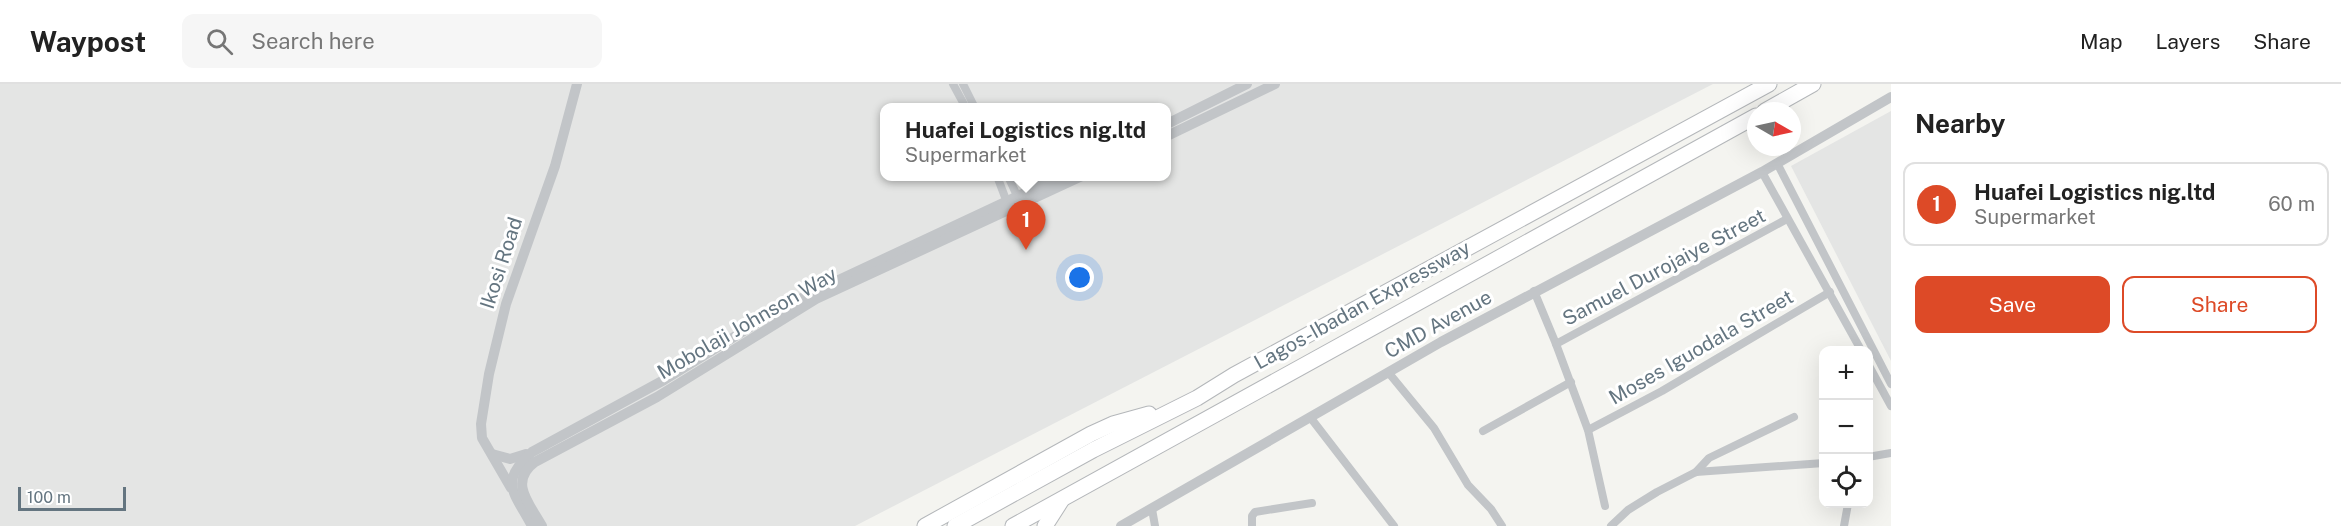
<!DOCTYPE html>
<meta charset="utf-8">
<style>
:root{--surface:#fff;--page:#f6f6f6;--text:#222;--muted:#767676;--line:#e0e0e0;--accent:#dd4a27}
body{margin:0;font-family:"Public Sans",sans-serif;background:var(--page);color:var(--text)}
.controls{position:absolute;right:18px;bottom:18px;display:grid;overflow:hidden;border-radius:12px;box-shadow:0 6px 24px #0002}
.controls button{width:54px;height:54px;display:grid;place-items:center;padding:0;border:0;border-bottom:2px solid var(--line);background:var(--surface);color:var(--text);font:30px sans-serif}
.compass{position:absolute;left:1747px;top:18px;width:54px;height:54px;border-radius:50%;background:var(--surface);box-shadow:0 6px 24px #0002;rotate:99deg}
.scale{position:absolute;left:18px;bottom:15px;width:108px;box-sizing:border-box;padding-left:6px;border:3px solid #647580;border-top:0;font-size:16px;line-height:21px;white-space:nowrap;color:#647580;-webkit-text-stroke:4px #fff;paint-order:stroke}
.you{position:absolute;left:1080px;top:194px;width:21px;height:21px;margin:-15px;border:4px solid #fff;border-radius:50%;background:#1a73e8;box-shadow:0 0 0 9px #1a73e833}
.badge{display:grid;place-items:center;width:39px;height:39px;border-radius:50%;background:var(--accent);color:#fff;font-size:20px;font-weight:700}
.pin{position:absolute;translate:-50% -50px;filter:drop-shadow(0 2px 3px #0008)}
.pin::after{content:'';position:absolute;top:32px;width:21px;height:18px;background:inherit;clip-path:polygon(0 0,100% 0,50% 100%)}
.popup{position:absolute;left:880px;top:19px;width:291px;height:78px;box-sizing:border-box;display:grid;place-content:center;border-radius:12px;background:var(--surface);filter:drop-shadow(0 2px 4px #0005);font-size:20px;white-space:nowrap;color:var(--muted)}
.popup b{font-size:22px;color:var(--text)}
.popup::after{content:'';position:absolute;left:50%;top:100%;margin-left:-12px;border:12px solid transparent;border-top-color:var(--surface)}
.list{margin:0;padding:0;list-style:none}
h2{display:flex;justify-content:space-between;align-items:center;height:78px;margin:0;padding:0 24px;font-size:26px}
h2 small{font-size:20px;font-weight:400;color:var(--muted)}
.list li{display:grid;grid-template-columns:39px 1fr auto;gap:18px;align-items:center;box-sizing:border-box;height:84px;margin:0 12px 12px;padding:0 12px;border:2px solid var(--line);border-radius:12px}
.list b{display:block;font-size:22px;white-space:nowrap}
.list p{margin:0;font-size:20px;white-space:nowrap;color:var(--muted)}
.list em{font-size:20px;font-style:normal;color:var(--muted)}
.actions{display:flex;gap:12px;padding:18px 24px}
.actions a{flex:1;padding:14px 0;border:2px solid var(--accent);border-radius:12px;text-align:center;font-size:21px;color:var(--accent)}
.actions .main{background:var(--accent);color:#fff}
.icon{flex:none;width:33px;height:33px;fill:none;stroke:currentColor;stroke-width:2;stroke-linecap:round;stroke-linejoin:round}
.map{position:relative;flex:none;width:1891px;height:442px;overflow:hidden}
header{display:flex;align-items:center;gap:36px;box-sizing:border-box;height:84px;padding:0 30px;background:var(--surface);border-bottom:2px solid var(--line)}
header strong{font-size:28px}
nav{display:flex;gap:33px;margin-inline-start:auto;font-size:21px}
.search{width:420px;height:54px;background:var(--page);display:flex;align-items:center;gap:15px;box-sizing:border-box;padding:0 21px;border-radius:12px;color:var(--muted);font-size:22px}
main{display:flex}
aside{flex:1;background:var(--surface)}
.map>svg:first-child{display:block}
.built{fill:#e4e5e4;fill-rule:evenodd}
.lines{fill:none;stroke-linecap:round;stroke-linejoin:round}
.motorway-casing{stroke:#b4b7ba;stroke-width:17}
.minor{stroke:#c2c5c8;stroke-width:8}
.tertiary{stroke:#c2c5c8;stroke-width:10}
.motorway{stroke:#fff;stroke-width:15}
.labels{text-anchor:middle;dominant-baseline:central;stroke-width:6;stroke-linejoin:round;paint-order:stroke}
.street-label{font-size:20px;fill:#647580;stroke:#fff}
</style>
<header>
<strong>Waypost</strong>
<div class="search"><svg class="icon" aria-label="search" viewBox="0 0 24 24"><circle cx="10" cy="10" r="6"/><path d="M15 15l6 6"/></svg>Search here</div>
<nav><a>Map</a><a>Layers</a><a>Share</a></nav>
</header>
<main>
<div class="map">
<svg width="1891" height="442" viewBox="0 0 1891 442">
<rect width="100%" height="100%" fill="#f4f4f0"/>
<!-- built -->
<g class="built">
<path d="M0,0H1713L855,442H0ZM885,24H1167V92H885Z"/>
<path d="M1891,27V277L1791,82Z"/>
</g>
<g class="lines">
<defs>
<g id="motorway">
<path d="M1765,27L1813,0"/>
<path d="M925,442L1091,350L1113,340L1149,330"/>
<path d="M955,442L1093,366L1197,314L1234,291L1769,0"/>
<path d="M1013,442L1756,32"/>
<path d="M1045,442L1061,417"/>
</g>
</defs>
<!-- motorway casing -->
<use href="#motorway" class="motorway-casing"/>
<!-- minor -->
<g class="minor">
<path d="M953,0L966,24"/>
<path d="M963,0L975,24"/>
<path d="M1777,79L1891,300"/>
<path d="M1762,88L1861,266"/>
<path d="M997,92L1008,121"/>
<path d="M1008,92L1019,116"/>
<path d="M1534,207L1556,260L1588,346L1605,422"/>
<path d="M1556,260L1787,135"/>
<path d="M1868,280L1891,322"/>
<path d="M1388,288L1434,344L1468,401L1491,425L1502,442"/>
<path d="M1310,333L1394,442"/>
<path d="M1588,346L1662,307L1830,208"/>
<path d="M1483,347L1571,298"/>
<path d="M1868,373L1891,369"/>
<path d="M1696,388L1709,374L1794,333"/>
<path d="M1152,425L1155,442"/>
<path d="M1252,442V432L1255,428L1312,419"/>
<path d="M1611,442L1628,426L1657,408L1696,388L1824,379"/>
<path d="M1844,442L1848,420"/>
</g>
<!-- tertiary -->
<g class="tertiary">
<path d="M1167,40L1247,0"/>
<path d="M1167,52L1275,0"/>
<path d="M492,370L510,375L526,370"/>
<path d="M511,404L482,354L481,340L489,290L506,220L555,82L577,0"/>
<path d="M532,442C514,408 498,398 532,368L664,296L760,237L813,208L1061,92"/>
<path d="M542,442C530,420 508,398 535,378L657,313L816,215L1082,92"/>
<path d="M1121,442L1441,258L1762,88L1891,13"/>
</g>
<!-- motorway -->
<use href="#motorway" class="motorway"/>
</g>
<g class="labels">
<!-- street labels -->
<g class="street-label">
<text transform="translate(501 179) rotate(-72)">Ikosi Road</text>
<text transform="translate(1664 183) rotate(-28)">Samuel Durojaiye Street</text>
<text transform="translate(1362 221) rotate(-29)">Lagos-Ibadan Expressway</text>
<text transform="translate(747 239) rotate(-30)">Mobolaji Johnson Way</text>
<text transform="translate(1438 240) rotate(-29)">CMD Avenue</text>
<text transform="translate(1701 263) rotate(-30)">Moses Iguodala Street</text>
</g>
</g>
</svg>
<div class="controls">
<button>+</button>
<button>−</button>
<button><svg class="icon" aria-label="locate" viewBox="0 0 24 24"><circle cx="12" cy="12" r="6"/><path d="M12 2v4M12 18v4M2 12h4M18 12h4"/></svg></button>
</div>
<svg class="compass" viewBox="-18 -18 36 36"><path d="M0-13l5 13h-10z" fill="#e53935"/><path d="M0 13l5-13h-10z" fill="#767676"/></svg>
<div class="scale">100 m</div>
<div class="you"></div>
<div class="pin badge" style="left:1026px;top:166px">1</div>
<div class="popup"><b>Huafei Logistics nig.ltd</b>Supermarket</div>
</div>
<aside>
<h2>Nearby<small></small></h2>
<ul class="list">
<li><span class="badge">1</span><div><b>Huafei Logistics nig.ltd</b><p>Supermarket</p></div><em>60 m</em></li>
</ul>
<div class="actions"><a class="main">Save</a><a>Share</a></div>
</aside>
</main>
